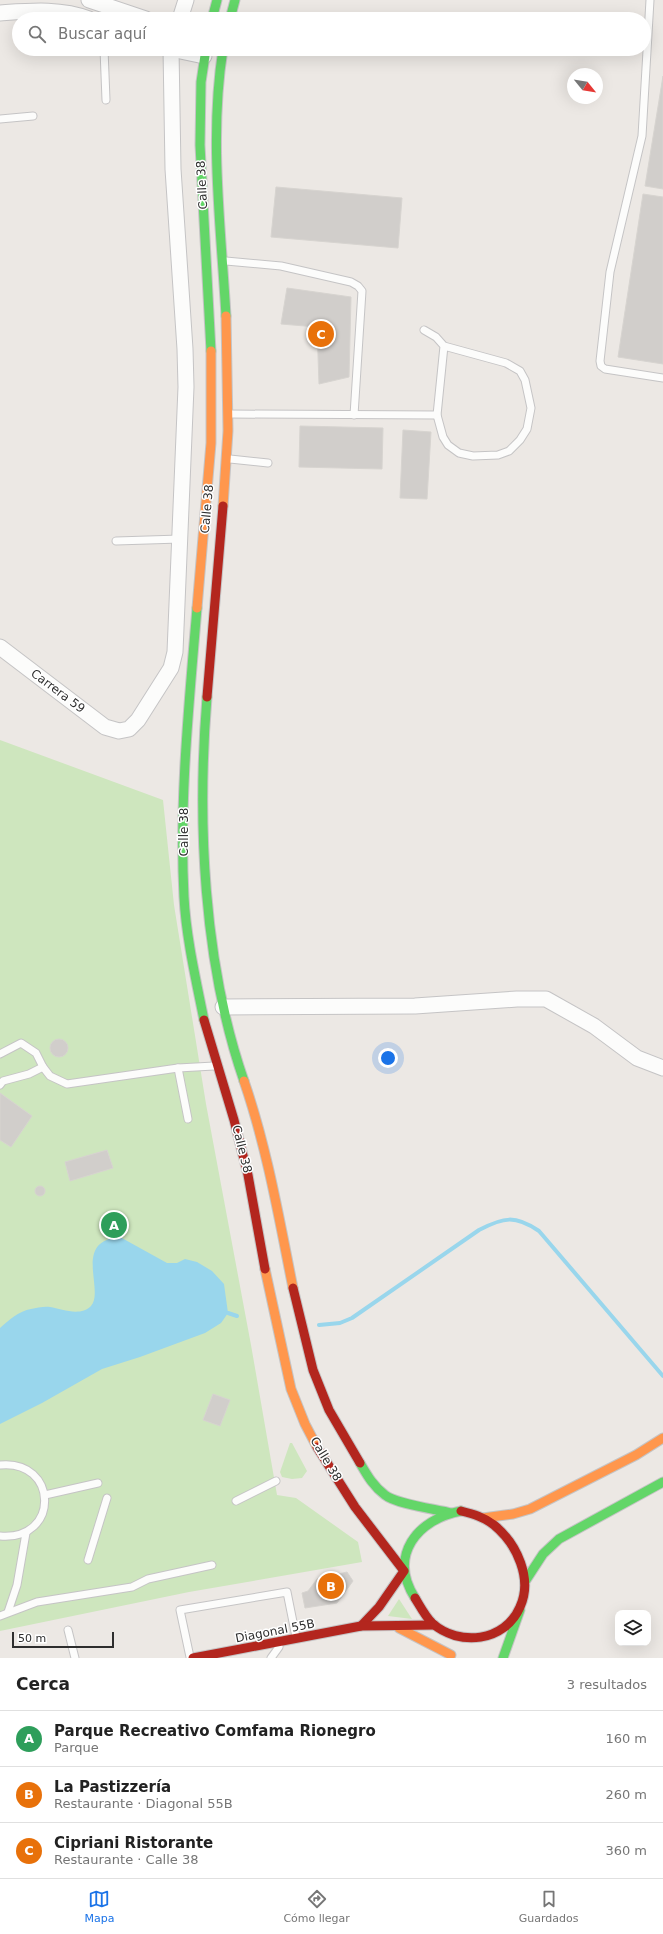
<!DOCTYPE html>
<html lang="es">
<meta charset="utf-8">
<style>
:root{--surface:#fff;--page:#f2f2f2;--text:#222;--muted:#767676;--line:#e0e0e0;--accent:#1a73e8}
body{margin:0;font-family:"DejaVu Sans",sans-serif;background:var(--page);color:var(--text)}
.controls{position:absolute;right:12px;bottom:12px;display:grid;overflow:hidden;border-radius:8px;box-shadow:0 4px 16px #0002}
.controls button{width:36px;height:36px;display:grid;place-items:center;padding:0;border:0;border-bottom:1px solid var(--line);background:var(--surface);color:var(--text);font:20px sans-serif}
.compass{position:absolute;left:567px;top:68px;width:36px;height:36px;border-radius:50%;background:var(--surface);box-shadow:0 4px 16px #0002;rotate:120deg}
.scale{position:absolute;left:12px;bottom:10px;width:102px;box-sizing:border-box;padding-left:4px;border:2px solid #2e2e2e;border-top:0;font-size:11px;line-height:14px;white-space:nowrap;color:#2e2e2e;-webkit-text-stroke:3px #fff;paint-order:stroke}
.you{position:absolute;left:388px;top:1058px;width:14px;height:14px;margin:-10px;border:3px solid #fff;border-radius:50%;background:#1a73e8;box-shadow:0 0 0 6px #1a73e833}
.badge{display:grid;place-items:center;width:26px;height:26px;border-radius:50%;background:var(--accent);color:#fff;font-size:13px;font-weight:700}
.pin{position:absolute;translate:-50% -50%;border:2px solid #fff;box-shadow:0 1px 4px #0006}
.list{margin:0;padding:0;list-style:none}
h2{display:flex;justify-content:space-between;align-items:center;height:52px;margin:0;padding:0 16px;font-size:17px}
h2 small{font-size:13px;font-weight:400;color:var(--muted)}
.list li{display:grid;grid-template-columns:26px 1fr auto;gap:12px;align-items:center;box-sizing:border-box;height:56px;padding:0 16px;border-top:1px solid var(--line)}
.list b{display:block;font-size:15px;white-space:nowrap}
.list p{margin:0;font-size:13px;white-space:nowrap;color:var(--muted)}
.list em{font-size:13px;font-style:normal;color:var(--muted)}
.icon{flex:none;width:22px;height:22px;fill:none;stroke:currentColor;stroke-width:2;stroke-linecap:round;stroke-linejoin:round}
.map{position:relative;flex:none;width:663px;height:1658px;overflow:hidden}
.search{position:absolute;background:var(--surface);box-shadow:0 4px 16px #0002;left:12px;right:12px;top:12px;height:44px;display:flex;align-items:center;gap:10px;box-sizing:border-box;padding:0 14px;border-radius:22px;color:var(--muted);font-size:15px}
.sheet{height:220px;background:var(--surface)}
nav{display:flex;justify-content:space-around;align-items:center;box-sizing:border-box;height:56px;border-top:1px solid var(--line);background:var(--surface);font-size:11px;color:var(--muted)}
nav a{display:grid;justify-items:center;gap:2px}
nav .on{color:var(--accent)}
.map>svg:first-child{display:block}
.green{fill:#cee6be}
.water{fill:#99d6ec}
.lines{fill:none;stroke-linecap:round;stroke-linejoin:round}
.stream{stroke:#99d6ec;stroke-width:4}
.building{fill:#d1cecb;stroke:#d7d4d0}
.lane-casing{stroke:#c5c4c5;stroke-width:9}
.street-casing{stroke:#c5c4c5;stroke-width:17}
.fast-casing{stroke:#c5c4c5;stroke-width:11}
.slow-casing{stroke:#c5c4c5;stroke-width:11}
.jam-casing{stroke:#c5c4c5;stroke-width:11}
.lane{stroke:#fcfcfb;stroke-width:7}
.street{stroke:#fcfcfb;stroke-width:15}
.fast{stroke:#63d668;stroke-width:9}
.slow{stroke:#ff974d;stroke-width:9}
.jam{stroke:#b3261e;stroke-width:9}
.labels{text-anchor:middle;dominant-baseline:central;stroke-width:3;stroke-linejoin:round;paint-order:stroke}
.street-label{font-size:12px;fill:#2e2e2e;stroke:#fff}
</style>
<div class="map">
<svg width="663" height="1658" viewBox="0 0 663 1658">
<rect width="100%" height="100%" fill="#ece8e4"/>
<!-- green -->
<g class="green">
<path d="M0,740L163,800L174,905L206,1104L251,1345L277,1495L296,1498L358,1542L362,1562L189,1592L0,1631Z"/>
<path d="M290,1443H292L307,1471L302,1478L292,1479L282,1477L280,1472Z"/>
<path d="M399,1599L412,1619L388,1616Z"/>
</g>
<!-- water -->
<path class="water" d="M120,1237L167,1263H177L185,1259L197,1262L212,1271L224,1284L228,1313L221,1323L205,1333L140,1357L102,1369L42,1403L0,1424V1328C9,1320 19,1311 31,1309C37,1308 44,1306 50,1307C62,1309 80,1317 91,1306C105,1290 72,1241 120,1237Z"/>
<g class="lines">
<!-- stream -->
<g class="stream">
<path d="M228,1313L237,1316"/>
<path d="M319,1325L340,1323L352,1318L479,1230C504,1217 515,1215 539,1231L663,1376"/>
</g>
</g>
<!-- building -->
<g class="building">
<path d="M663,76V189L645,186Z"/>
<path d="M276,187L402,198L398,248L271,237Z"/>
<path d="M643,194L663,197V364L618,357Z"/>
<path d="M287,288L351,297L349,377L319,384L317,327L281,324Z"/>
<path d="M300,426L383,428L382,469L299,467Z"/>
<path d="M403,430L431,432L427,499L400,498Z"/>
<circle cx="59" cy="1048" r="9"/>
<path d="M0,1093L32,1116L11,1147L0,1140Z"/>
<path d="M107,1150L113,1168L70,1181L65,1162Z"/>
<circle cx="40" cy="1191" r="5"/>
<path d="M213,1394L230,1400L220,1426L203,1420Z"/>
<path d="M347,1572L353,1581L337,1603L305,1608L302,1593L308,1591L317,1579Z"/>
</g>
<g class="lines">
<defs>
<g id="lane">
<path d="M650,0L642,136L610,272L600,361L601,366L605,369L663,378"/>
<path d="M104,49L106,100"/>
<path d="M0,119L33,116"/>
<path d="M226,261L281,266L351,282L358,286L362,291L354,415"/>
<path d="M424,330L436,337L444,346L437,415L443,437L448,445L459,453L473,456L498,455L509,451L520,440L527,429L531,408L525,380L520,371L506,363L444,346"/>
<path d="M229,414L437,415"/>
<path d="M230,459L268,463"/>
<path d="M116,541L180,539"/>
<path d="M0,1054L21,1043L36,1053L43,1067L50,1076L67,1084L178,1068L214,1066"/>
<path d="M178,1068L188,1119"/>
<path d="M0,1085L3,1081L29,1074L43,1067"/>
<path d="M0,1465C58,1459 61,1541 0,1536"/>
<path d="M45,1495L98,1483"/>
<path d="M236,1501L276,1481"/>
<path d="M88,1560L107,1498"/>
<path d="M8,1612L17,1585L26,1533"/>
<path d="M0,1616L37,1602L132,1587L148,1579L212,1565"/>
<path d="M68,1630L75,1658"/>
<path d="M190,1657L180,1610L287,1592L296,1637"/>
<path d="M271,1658L279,1647"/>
</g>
<g id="street">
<path d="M89,0L146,19"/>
<path d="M0,13C30,11 60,8 89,19"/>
<path d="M180,19L186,0"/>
<path d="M171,49L204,56"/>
<path d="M0,647L105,727L119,731L129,729L138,720L171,668L175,652L186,387L185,349L173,169L171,49"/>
<path d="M223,1007L415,1006L517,999H546L594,1026L637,1058L663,1068"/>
</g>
<g id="fast">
<path d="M212,19L217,0"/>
<path d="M230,19L235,0"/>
<path d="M206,49L201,82L200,145L211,351"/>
<path d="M223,49C209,137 221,227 226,316"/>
<path d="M197,608C189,704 179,801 184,897C186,937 196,980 204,1020"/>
<path d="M207,697C197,820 203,963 244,1081"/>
<path d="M360,1463C367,1475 373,1486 385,1495C396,1504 435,1509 451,1513"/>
<path d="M526,1580L543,1554L559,1539L663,1482"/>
<path d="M415,1598C388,1556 417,1519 461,1511"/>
<path d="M503,1658L520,1610"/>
</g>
<g id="slow">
<path d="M223,506L228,431L226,316"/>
<path d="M197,608L211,443V351"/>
<path d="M244,1081C267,1148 279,1218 293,1288"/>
<path d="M265,1269L291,1389L305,1424L317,1447"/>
<path d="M483,1518L513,1514L530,1509L636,1455L663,1438"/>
<path d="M399,1628L451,1655"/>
</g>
<g id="jam">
<path d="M207,697L223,506"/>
<path d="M204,1020L234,1120L248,1175L265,1269"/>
<path d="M293,1288L313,1370L329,1410L360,1463"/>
<path d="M317,1447L355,1507L404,1571L379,1607L361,1626"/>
<path d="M415,1598C420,1606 425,1616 432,1623C459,1647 505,1642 520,1607C533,1579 517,1544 494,1525C484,1517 473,1514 461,1511"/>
<path d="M193,1658L361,1626L434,1625"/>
</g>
</defs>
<!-- lane casing -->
<use href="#lane" class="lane-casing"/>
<!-- street casing -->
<use href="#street" class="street-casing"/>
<!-- fast casing -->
<use href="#fast" class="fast-casing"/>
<!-- slow casing -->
<use href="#slow" class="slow-casing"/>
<!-- jam casing -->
<use href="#jam" class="jam-casing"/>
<!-- lane -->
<use href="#lane" class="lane"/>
<!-- street -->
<use href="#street" class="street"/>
<!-- fast -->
<use href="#fast" class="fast"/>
<!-- slow -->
<use href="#slow" class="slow"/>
<!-- jam -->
<use href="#jam" class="jam"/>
</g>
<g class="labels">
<!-- street labels -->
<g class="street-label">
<text transform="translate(202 185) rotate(-93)">Calle 38</text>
<text transform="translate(207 509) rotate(-85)">Calle 38</text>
<text transform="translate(58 691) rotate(37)">Carrera 59</text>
<text transform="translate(184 832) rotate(-90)">Calle 38</text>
<text transform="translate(242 1149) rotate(76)">Calle 38</text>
<text transform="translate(326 1459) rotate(59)">Calle 38</text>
<text transform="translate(275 1631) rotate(-11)">Diagonal 55B</text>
</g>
</g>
</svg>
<div class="controls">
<button><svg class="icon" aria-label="layers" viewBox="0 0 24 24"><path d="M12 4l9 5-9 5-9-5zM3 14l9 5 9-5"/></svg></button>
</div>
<svg class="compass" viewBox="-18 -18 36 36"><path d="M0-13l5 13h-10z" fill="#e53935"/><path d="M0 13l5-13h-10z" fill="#767676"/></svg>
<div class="scale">50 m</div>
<div class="you"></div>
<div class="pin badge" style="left:114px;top:1225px;background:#2e9e5b">A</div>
<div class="pin badge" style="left:331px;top:1586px;background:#e8710a">B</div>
<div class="pin badge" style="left:321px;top:334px;background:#e8710a">C</div>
<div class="search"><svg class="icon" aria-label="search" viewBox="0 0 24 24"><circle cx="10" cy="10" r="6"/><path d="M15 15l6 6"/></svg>Buscar aquí</div>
</div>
<section class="sheet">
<h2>Cerca<small>3 resultados</small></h2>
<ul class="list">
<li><span class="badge" style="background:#2e9e5b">A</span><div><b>Parque Recreativo Comfama Rionegro</b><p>Parque</p></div><em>160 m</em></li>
<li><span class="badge" style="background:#e8710a">B</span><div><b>La Pastizzería</b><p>Restaurante · Diagonal 55B</p></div><em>260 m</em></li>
<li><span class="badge" style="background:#e8710a">C</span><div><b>Cipriani Ristorante</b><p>Restaurante · Calle 38</p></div><em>360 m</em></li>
</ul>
</section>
<nav>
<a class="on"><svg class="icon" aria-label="map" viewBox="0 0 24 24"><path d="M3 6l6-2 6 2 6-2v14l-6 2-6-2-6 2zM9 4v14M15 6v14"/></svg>Mapa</a>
<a><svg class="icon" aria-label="directions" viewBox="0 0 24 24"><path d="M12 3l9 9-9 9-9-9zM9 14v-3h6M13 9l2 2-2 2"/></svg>Cómo llegar</a>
<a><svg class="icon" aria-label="saved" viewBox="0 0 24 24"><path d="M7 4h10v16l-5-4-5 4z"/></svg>Guardados</a>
</nav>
